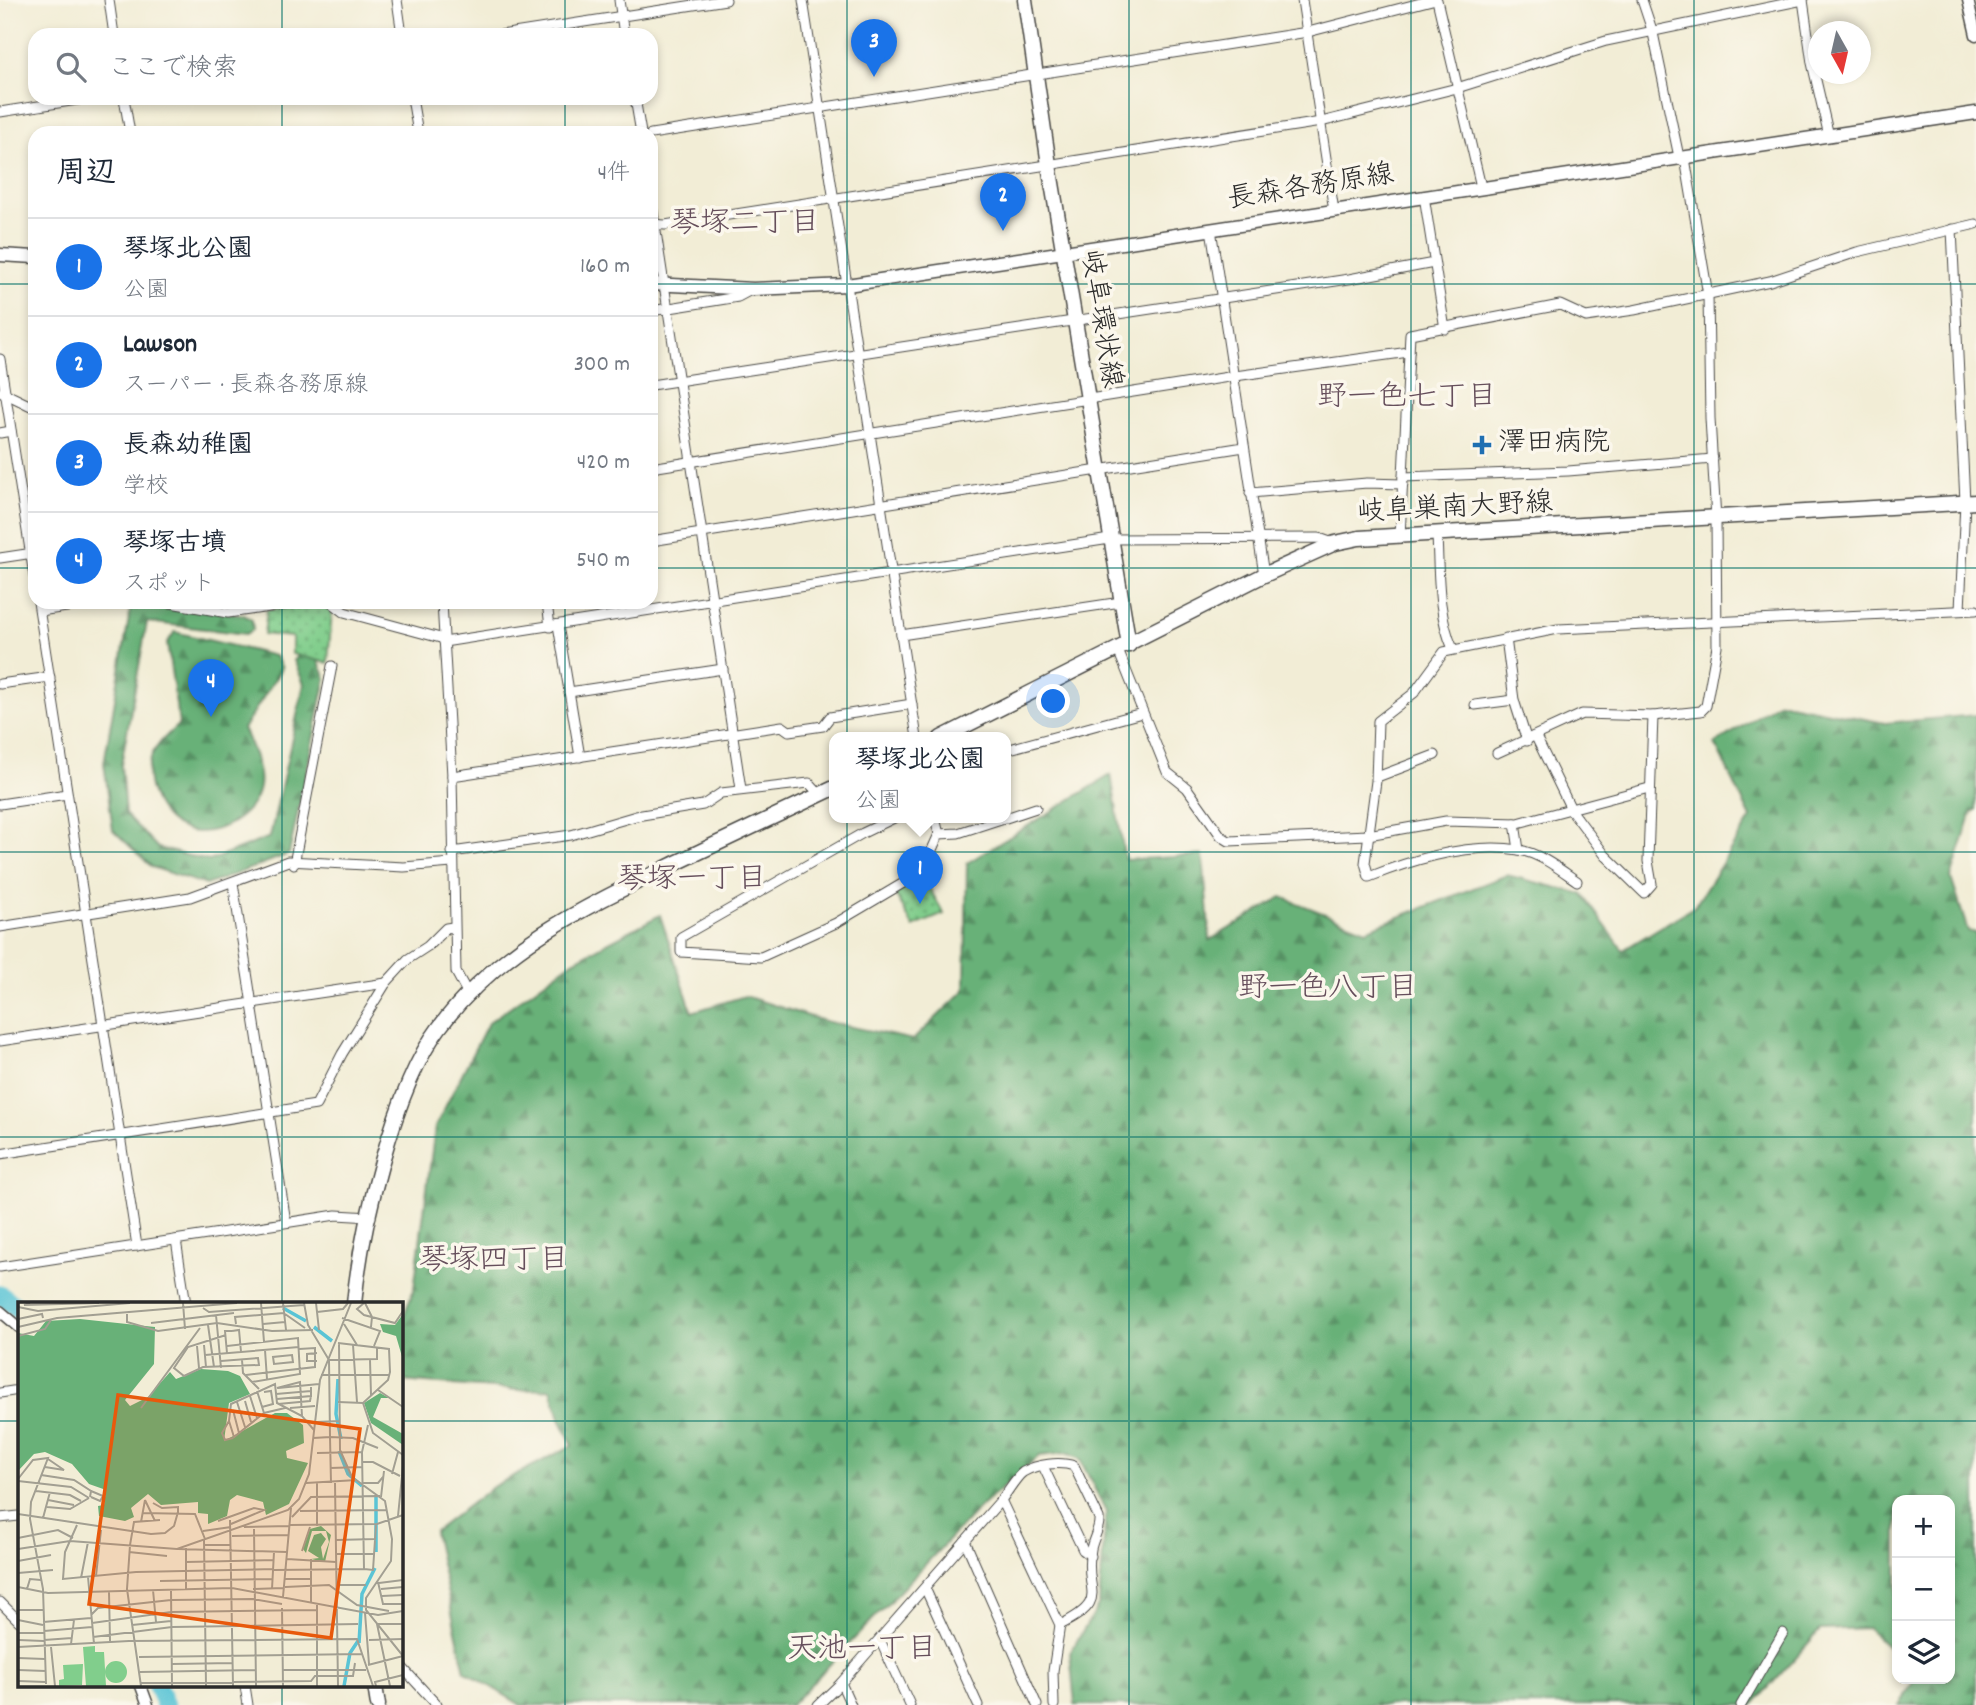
<!DOCTYPE html>
<html lang="ja">
<meta charset="utf-8">
<style>
:root{--surface:#fff;--page:#f2f2f3;--text:#1f2937;--muted:#747a83;--line:#e0e1e3;--accent:#1a73e8}
body{margin:0;font-family:Dekko,"Klee One",sans-serif;background:var(--page);color:var(--text)}
.controls{position:absolute;right:21px;bottom:21px;display:grid;overflow:hidden;border-radius:14px;box-shadow:0 4px 10px #0003}
.controls button{width:63px;height:63px;display:grid;place-items:center;padding:0;border:0;border-bottom:2px solid var(--line);background:var(--surface);color:var(--text);font:35px sans-serif}
.compass{position:absolute;left:1808px;top:21px;width:63px;height:63px;border-radius:50%;background:var(--surface);box-shadow:0 4px 10px #0003;rotate:172deg}
.you{position:absolute;left:1054px;top:702px;width:24px;height:24px;margin:-18px;border:5px solid #fff;border-radius:50%;background:#1a73e8;box-shadow:0 0 0 10px #1a73e833}
.badge{display:grid;place-items:center;width:46px;height:46px;border-radius:50%;background:var(--accent);color:#fff;font-size:23px;font-weight:700}
.pin{position:absolute;translate:-50% -58px;filter:drop-shadow(0 2px 4px #0008)}
.pin::after{content:'';position:absolute;top:37px;width:24px;height:21px;background:inherit;clip-path:polygon(0 0,100% 0,50% 100%)}
.popup{position:absolute;left:829px;top:732px;width:182px;height:91px;box-sizing:border-box;display:grid;place-content:center;border-radius:14px;background:var(--surface);filter:drop-shadow(0 2px 5px #0005);font-size:23px;white-space:nowrap;color:var(--muted)}
.popup b{font-size:26px;color:var(--text)}
.popup::after{content:'';position:absolute;left:50%;top:100%;margin-left:-14px;border:14px solid transparent;border-top-color:var(--surface)}
.list{margin:0;padding:0;list-style:none}
h2{display:flex;justify-content:space-between;align-items:center;height:91px;margin:0;padding:0 28px;font-size:30px}
h2 small{font-size:23px;font-weight:400;color:var(--muted)}
.list li{display:grid;grid-template-columns:46px 1fr auto;gap:21px;align-items:center;box-sizing:border-box;height:98px;padding:0 28px;border-top:2px solid var(--line)}
.list b{display:block;font-size:26px;white-space:nowrap}
.list p{margin:0;font-size:23px;white-space:nowrap;color:var(--muted)}
.list em{font-size:23px;font-style:normal;color:var(--muted)}
.icon{flex:none;width:38px;height:38px;fill:none;stroke:currentColor;stroke-width:2;stroke-linecap:round;stroke-linejoin:round}
.map{position:relative;flex:none;width:1976px;height:1705px;overflow:hidden}
.search{position:absolute;background:var(--surface);box-shadow:0 4px 10px #0003;left:28px;top:28px;width:630px;height:77px;display:flex;align-items:center;gap:18px;box-sizing:border-box;padding:0 24px;border-radius:21px;color:var(--muted);font-size:26px}
.panel{position:absolute;background:var(--surface);box-shadow:0 4px 10px #0003;left:28px;top:126px;width:630px;height:483px;border-radius:21px}
.map>svg:first-child{display:block}
.forest{fill:url(#forest-firs);stroke:#4a6e52;stroke-width:2}
.park{fill:url(#park-dots);stroke:#567c5c;stroke-width:2}
.lines{fill:none;stroke-linecap:round;stroke-linejoin:round}
.river{stroke:#5ac4d5;stroke-width:19}
.minor-casing{stroke:#494845;stroke-width:11}
.tertiary-casing{stroke:#494845;stroke-width:13}
.secondary-casing{stroke:#494845;stroke-width:15}
.primary-casing{stroke:#494845;stroke-width:17}
.minor{stroke:#fff;stroke-width:9}
.tertiary{stroke:#fff;stroke-width:10}
.secondary{stroke:#fff;stroke-width:12}
.primary{stroke:#fff;stroke-width:14}
.grid{fill:none;stroke:#0f766e;stroke-width:2;stroke-opacity:0.55}
.poi-dot{fill:#1f6fb2;stroke:#fbf7ec;stroke-width:2.5}
.labels{text-anchor:middle;dominant-baseline:central;stroke-width:7;stroke-linejoin:round;paint-order:stroke}
.street-label{font-size:28px;fill:#2b2b2b;stroke:#fbf7ec}
.poi-label{font-size:28px;fill:#2b2b2b;stroke:#fbf7ec;text-anchor:start}
.neighbourhood-label{font-size:30px;fill:#664f5c;stroke:#fbf7ec}
.inset-river{fill:none;stroke:#5ac4d5;stroke-width:3.5}
.inset-road{fill:none;stroke:#a29f92;stroke-width:2}
.view{fill:#e8590c;fill-opacity:0.15;stroke:#e8590c;stroke-width:3.5}
.inset-edge{fill:none;stroke:#2b2b2b;stroke-width:3.5}
</style>
<div class="map">
<svg width="1976" height="1705" viewBox="0 0 1976 1705">
<defs>
<pattern id="forest-firs" width="22" height="20" patternUnits="userSpaceOnUse" patternTransform="scale(1.75)"><rect width="22" height="20" fill="#68b178"/><path d="M5 1l3.5 6h-7zM16 11l3.5 6h-7z" fill="#569063"/></pattern>
<pattern id="park-dots" width="8" height="8" patternUnits="userSpaceOnUse" patternTransform="scale(1.75)"><rect width="8" height="8" fill="#81ce8c"/><path d="M2 2h.1M6 6h.1" fill="none" stroke="#6aa773" stroke-width="1.8" stroke-linecap="round"/></pattern>
</defs>
<rect width="100%" height="100%" fill="#fbf7ec"/>
<filter id="ink" filterUnits="userSpaceOnUse"><feTurbulence type="fractalNoise" baseFrequency=".0143" numOctaves="2"/><feDisplacementMap in="SourceGraphic" scale="14" xChannelSelector="R" yChannelSelector="G"/><feConvolveMatrix kernelMatrix="1 2 1 2 8 2 1 2 1" color-interpolation-filters="sRGB"/></filter>
<filter id="wash" filterUnits="userSpaceOnUse"><feTurbulence type="fractalNoise" baseFrequency=".00686" numOctaves="4" result="noise"/><feDisplacementMap in="SourceGraphic" scale="28" xChannelSelector="R" yChannelSelector="G"/><feGaussianBlur stdDeviation="1.57" result="paint"/><feColorMatrix in="noise" values="0 0 0 0 0 0 0 0 0 0 0 0 0 0 0 0 0 1.4 0 .05"/><feComposite in="paint" operator="in"/></filter>
<g filter="url(#wash)">
<rect width="100%" height="100%" fill="#f2edd6"/>
<!-- forest -->
<g class="forest">
<path d="M153,603L244,615L252,620L253,630L246,634L147,622L121,765L125,814L158,848L209,861L270,837L304,684L294,660L298,654L314,652L326,678L289,854L206,885L152,867L113,830L104,763L131,606Z"/>
<path d="M175,632L275,656L282,668L243,729C250,743 257,758 259,774C264,808 227,833 197,832C164,830 142,790 150,761C153,747 169,733 179,724L167,643Z"/>
<path d="M1779,702L1885,723L1976,715V810L1972,812L1951,878L1968,931L1976,933V1705H1899L1915,1679H1950V1500H1897V1656L1868,1628L1820,1630L1753,1705H1075L1070,1653L1099,1604L1106,1511L1080,1459L1066,1453L1039,1456L979,1508L791,1705H521L465,1671L434,1532L494,1486L573,1445L561,1421L551,1389L519,1390L401,1381V1323L414,1289L435,1127L488,1023L573,961L660,915L692,1012L745,996L824,1021L913,1040L965,990L967,863L1111,775L1125,860L1203,855L1210,940L1282,897L1366,930L1507,875L1582,894L1623,950L1695,906L1751,818L1715,744Z"/>
</g>
<!-- park -->
<g class="park">
<path d="M326,605L332,610L328,663L292,654V637L264,634L267,610Z"/>
<path d="M922,875L944,914L913,927L895,893Z"/>
</g>
<g class="lines">
<!-- river -->
<g class="river">
<path d="M0,1295L19,1309"/>
<path d="M157,1686L165,1705"/>
</g>
</g>
</g>
<g filter="url(#ink)">
<g class="lines">
<defs>
<g id="minor">
<path d="M109,0L114,35"/>
<path d="M397,0L402,35"/>
<path d="M619,0L624,35"/>
<path d="M803,0L917,738"/>
<path d="M1302,0L1334,211"/>
<path d="M1437,0L1481,187"/>
<path d="M1803,0L1812,63L1829,136"/>
<path d="M500,35L726,0"/>
<path d="M124,98L130,133"/>
<path d="M412,98L418,133"/>
<path d="M635,98L641,133"/>
<path d="M0,112L90,98"/>
<path d="M651,134L1308,32L1432,0"/>
<path d="M1424,196L1445,329"/>
<path d="M651,199L741,789"/>
<path d="M651,224L665,225L1321,122L1457,88L1606,41L1803,0"/>
<path d="M1211,229L1264,575"/>
<path d="M1952,229L1965,502L1960,610"/>
<path d="M651,311L738,297L751,290"/>
<path d="M0,359L35,582"/>
<path d="M651,385L1349,279L1434,263"/>
<path d="M2,392L35,408"/>
<path d="M0,433L11,431"/>
<path d="M651,468L1235,376L1409,352"/>
<path d="M1403,477L1568,471L1713,459"/>
<path d="M1250,493L1367,483L1403,484"/>
<path d="M1437,535C1439,575 1437,612 1453,649"/>
<path d="M1400,537L1410,334L1560,305L1586,317L1634,310L1770,281L1857,252L1976,224"/>
<path d="M651,541L1244,447"/>
<path d="M0,558L33,553"/>
<path d="M38,602L137,1246"/>
<path d="M165,602L228,613L305,602"/>
<path d="M331,602L344,612L444,639"/>
<path d="M442,602L452,776L456,972L468,994"/>
<path d="M547,602L550,627"/>
<path d="M40,611L100,602"/>
<path d="M558,625L580,757"/>
<path d="M901,635L1121,602"/>
<path d="M1506,638L1514,700L1527,741"/>
<path d="M444,642L1110,539L1319,538L1333,543"/>
<path d="M1118,650L1167,772L1187,788L1221,836L1229,841L1368,835L1446,821L1518,823L1649,788"/>
<path d="M0,684L50,677"/>
<path d="M569,692L723,669"/>
<path d="M1475,705L1514,700"/>
<path d="M1536,737L1572,811L1605,855L1644,893L1652,884L1648,861L1653,716"/>
<path d="M1006,750L1142,713"/>
<path d="M1497,753L1582,714L1653,716L1701,711L1706,706L1717,646L1716,519L1710,418L1708,295L1686,164L1679,157L1653,33L1642,0"/>
<path d="M452,776L782,726L789,731L823,726L830,717L912,704"/>
<path d="M1377,777L1435,755"/>
<path d="M0,804L67,794"/>
<path d="M894,818L863,833L681,937V952L761,957L836,923L922,872L939,834L958,833L1004,818"/>
<path d="M935,818L939,834"/>
<path d="M1006,818L1036,808"/>
<path d="M1515,823L1519,850"/>
<path d="M452,852L571,835L636,816L703,805L721,793L809,783L820,795"/>
<path d="M294,864L332,666"/>
<path d="M1577,881C1561,870 1539,853 1519,850C1470,842 1414,859 1369,877L1365,863L1376,781L1378,721L1414,693L1444,652L1558,629L1976,610"/>
<path d="M233,883L286,1222"/>
<path d="M0,927L190,897L288,861L404,867L452,863"/>
<path d="M0,1041L386,983"/>
<path d="M0,1154L316,1105L342,1054L386,983L408,959L428,946L446,928L453,927"/>
<path d="M176,1240L186,1304"/>
<path d="M0,1267L336,1215L371,1217"/>
<path d="M0,1393L19,1390"/>
<path d="M1043,1466L1083,1550L1091,1556"/>
<path d="M1001,1500C1008,1492 1015,1478 1023,1472C1037,1464 1060,1461 1074,1466L1099,1518C1100,1529 1093,1538 1091,1549C1082,1591 1113,1599 1060,1625"/>
<path d="M0,1518L19,1516"/>
<path d="M965,1541L1037,1705"/>
<path d="M925,1588L978,1705"/>
<path d="M0,1602L19,1621"/>
<path d="M880,1640L910,1705"/>
<path d="M401,1666L437,1705"/>
<path d="M841,1683L851,1705"/>
<path d="M245,1686L248,1705"/>
<path d="M818,1705L840,1684L1001,1500L1060,1625L1053,1671L1054,1705"/>
<path d="M1741,1705L1783,1633"/>
</g>
<g id="tertiary">
<path d="M1968,0L1976,35"/>
<path d="M0,1311L19,1327"/>
<path d="M141,1686L148,1705"/>
</g>
<g id="secondary">
<path d="M0,255L35,257"/>
<path d="M651,284L753,289L847,285L1976,113"/>
</g>
<g id="primary">
<path d="M1025,0L1049,165L1129,645"/>
<path d="M941,738L1264,575L1335,543L1359,538L1976,502"/>
<path d="M354,1304C361,1229 394,1088 439,1028C500,946 587,906 676,863C729,838 781,813 834,788"/>
<path d="M375,1686L378,1705"/>
</g>
</defs>
<!-- minor casing -->
<use href="#minor" class="minor-casing"/>
<!-- tertiary casing -->
<use href="#tertiary" class="tertiary-casing"/>
<!-- secondary casing -->
<use href="#secondary" class="secondary-casing"/>
<!-- primary casing -->
<use href="#primary" class="primary-casing"/>
<!-- minor -->
<use href="#minor" class="minor"/>
<!-- tertiary -->
<use href="#tertiary" class="tertiary"/>
<!-- secondary -->
<use href="#secondary" class="secondary"/>
<!-- primary -->
<use href="#primary" class="primary"/>
</g>
</g>
<!-- grid -->
<path class="grid" d="M282,0V35M565,0V35M847,0V1705M1129,0V1705M1411,0V1705M1694,0V1705M282,98V133M565,98V133M0,284H35M651,284H1976M0,568H35M651,568H1976M282,602V1304M565,602V1705M0,852H1976M0,1137H1976M0,1421H19M401,1421H1976M282,1686V1705"/>
<!-- markers -->
<path class="poi-dot" d="M1478.5 434.5h7v7h7v7h-7v7h-7v-7h-7v-7h7z"/>
<g class="labels">
<!-- street labels -->
<g class="street-label">
<text transform="translate(1311 189) rotate(-9)">長森各務原線</text>
<text transform="translate(1099 319) rotate(81)">岐阜環状線</text>
<text transform="translate(1455 510) rotate(-3)">岐阜巣南大野線</text>
</g>
<!-- poi labels -->
<g class="poi-label">
<text x="1498" y="445">澤田病院</text>
</g>
<!-- neighbourhood labels -->
<g class="neighbourhood-label">
<text x="745" y="225">琴塚二丁目</text>
<text x="1407" y="399">野一色七丁目</text>
<text x="692" y="881">琴塚一丁目</text>
<text x="1328" y="990">野一色八丁目</text>
<text x="494" y="1262">琴塚四丁目</text>
<text x="862" y="1651">天池一丁目</text>
</g>
</g>
<!-- overview -->
<g transform="translate(18 1302)">
<rect width="385" height="385" fill="#f2edd6"/>
<path d="M385,12V58L378,34L365,30L362,22L377,23ZM62,17L137,25L136,62L107,98L112,104L130,95L152,70L158,77L183,67L210,69L222,74L232,92L211,101L206,139L257,111H269L285,123L286,141L268,149L269,156L290,161L271,202L248,213L245,200L219,193L212,198L209,214L190,222V212L180,211V200L143,203L130,192L113,206L116,215L107,219L81,214L80,204L86,203L88,188L71,182L54,162L27,150L16,152L0,169V31L16,34L28,19ZM362,91L371,96H363L355,115L385,132V143L353,121L346,101ZM303,224L313,233L307,260L293,257L301,256L290,249L296,233L303,231L308,237L303,245L305,257L311,240L308,229H294L288,251L285,247L292,227Z" fill="#68b178"/>
<path d="M77,344V350H86L88,384H68L65,345Z" fill="#81ce8c"/>
<path d="M87 370a11 11 0 1 1 22 0a11 11 0 1 1-22 0ZM65,362L64,383L41,384V378L46,377L45,363Z" fill="#81ce8c"/>
<path class="inset-river" d="M265,6L288,19M296,25L314,39M320,77L318,112L323,137M321,149L330,172L344,184M358,193V250M341,341L344,292L357,266M326,384L332,351L340,339"/>
<path class="inset-road" d="M12,1L6,3L81,1M165,1L167,27M243,1L246,40M265,1L268,28M286,1L290,23L311,58L312,135L295,136M298,1L301,28M346,1L339,7L346,13L377,21L385,9M347,1L354,15L353,25M0,5L20,9L112,1M185,6L191,10L286,3M109,10V20L140,29L199,21L254,29L295,28M299,10L325,7L330,1M267,12L287,26M198,13L203,66M324,16L362,29L356,44M0,17L24,12L25,16M133,21L216,11M218,22L217,15L266,11M245,22L267,20M326,22L339,43M190,23L196,65M0,25L39,16L219,1M214,29L221,28L223,50M0,34L27,27L33,18M320,41L371,47L372,70L370,78L345,101L320,100M321,42L322,148L334,175L367,199L374,237L373,259L348,296V308L385,354M186,43L188,65M335,43L339,100M179,44L181,66M209,44L280,36L282,72L234,80M247,48L249,77M209,51L207,29H214M299,51L289,52V59H299M187,53L281,45M274,53L275,60L256,62L255,55ZM224,58L225,71L241,87M311,58L359,57V45M352,58L353,93M203,59L240,56L241,63L185,65L166,74L156,66L170,45L208,33M228,73L297,65V46L281,47M303,73H371M259,86L282,80L284,114M260,86L301,82M360,88L385,105M239,89L246,111M258,92L293,89M232,94L239,116M259,97L293,94V85M227,99L233,120M219,100L227,125M345,101L355,131L385,153M260,102L292,99L293,94M244,105L255,102L253,89L246,90M123,106L182,26M267,106L246,111L216,135L211,119L213,102L257,82L259,101L284,114L296,128M272,106L297,104M215,108L221,131M211,119L204,131L207,138L215,136M298,120L322,119M299,151L344,150M344,160H355L382,174M27,165L46,168L30,157M312,166L344,165M374,172L380,150M23,173L56,178L73,189L72,195M0,177L15,158L30,156L13,200L12,217L25,287L28,382M0,179L53,185L71,196M288,181L339,178M299,181V224M313,181L312,135L335,136L360,146M317,181L320,384M345,181H360L365,175M18,189L52,193L63,199M73,195L82,199L85,194L73,189M363,195L366,169M30,198L56,203M127,198L137,219M135,201L144,206L160,205V210M29,205L52,207L71,196M282,209L369,208M124,211L177,212L187,237M0,212L133,232L147,231L156,224L160,210M380,214L385,164M274,215L293,195L362,194M25,216L32,190M212,218L215,384M200,219L236,206L246,208L213,222M123,220L127,198M59,223L47,250L45,277L118,270L256,267M272,223L359,222L385,213M226,225L272,224M236,227L238,384M185,229L213,225M214,234L271,233M0,236L40,228L55,236M186,238L188,384M318,238L358,237M186,243H213M168,246V287M0,247L52,239L159,247L270,208L281,197L291,172L302,78L333,1M160,247L269,250M284,249L292,225M111,250L149,254M318,252H356M269,257L318,260M293,257V300M0,259L33,253M168,260L256,258M346,267L355,268L358,223M256,268L346,267L344,150L350,123M0,271L35,268M78,274L83,228M70,275L76,342M63,276L70,240M267,277H293M142,279L255,277M360,280L365,302H385M361,281L385,278M319,283H348M0,285L30,291L214,286L360,313L385,309M267,285L311,283L339,303L371,309M9,287L12,277L23,278M235,287L265,286M254,287L256,250M363,287L385,285M135,288L138,320M153,288L154,384M91,290L92,339M364,294L385,293M265,295L273,206M299,301V384M264,306L265,384M0,308H25M347,311L351,362M73,313L80,306L153,298L235,297L264,302M0,318L25,323M25,320L73,316M74,321L153,310L299,308M114,323L153,319M26,329L74,325M0,331H26M75,335L154,325L340,322M0,338L26,339M26,338L54,336M351,338L385,337M53,342L56,318M0,345L111,339L339,337L355,384M33,345L37,384M121,355L344,352M0,356L27,357M154,362L215,361M350,363L385,354M0,368L28,369M265,368H348M122,370L238,368M0,379L28,380M123,381L293,379L297,374H335L337,361M123,384L109,287L112,243L116,220L142,218M358,384L357,380L385,373M372,384L359,322H385"/>
<path class="view" d="M100,93L342,127L313,336L71,302Z"/>
<rect width="385" height="385" class="inset-edge"/>
</g>
</svg>
<div class="controls">
<button>+</button>
<button>−</button>
<button><svg class="icon" aria-label="layers" viewBox="0 0 24 24"><path d="M12 4l9 5-9 5-9-5zM3 14l9 5 9-5"/></svg></button>
</div>
<svg class="compass" viewBox="-18 -18 36 36"><path d="M0-13l5 13h-10z" fill="#e53935"/><path d="M0 13l5-13h-10z" fill="#747a83"/></svg>
<div class="you"></div>
<div class="pin badge" style="left:920px;top:904px">1</div>
<div class="popup"><b>琴塚北公園</b>公園</div>
<div class="pin badge" style="left:1003px;top:231px">2</div>
<div class="pin badge" style="left:874px;top:77px">3</div>
<div class="pin badge" style="left:211px;top:717px">4</div>
<div class="search"><svg class="icon" aria-label="search" viewBox="0 0 24 24"><circle cx="10" cy="10" r="6"/><path d="M15 15l6 6"/></svg>ここで検索</div>
<section class="panel">
<h2>周辺<small>4件</small></h2>
<ul class="list">
<li><span class="badge">1</span><div><b>琴塚北公園</b><p>公園</p></div><em>160 m</em></li>
<li><span class="badge">2</span><div><b>Lawson</b><p>スーパー · 長森各務原線</p></div><em>300 m</em></li>
<li><span class="badge">3</span><div><b>長森幼稚園</b><p>学校</p></div><em>420 m</em></li>
<li><span class="badge">4</span><div><b>琴塚古墳</b><p>スポット</p></div><em>540 m</em></li>
</ul>
</section>
</div>
